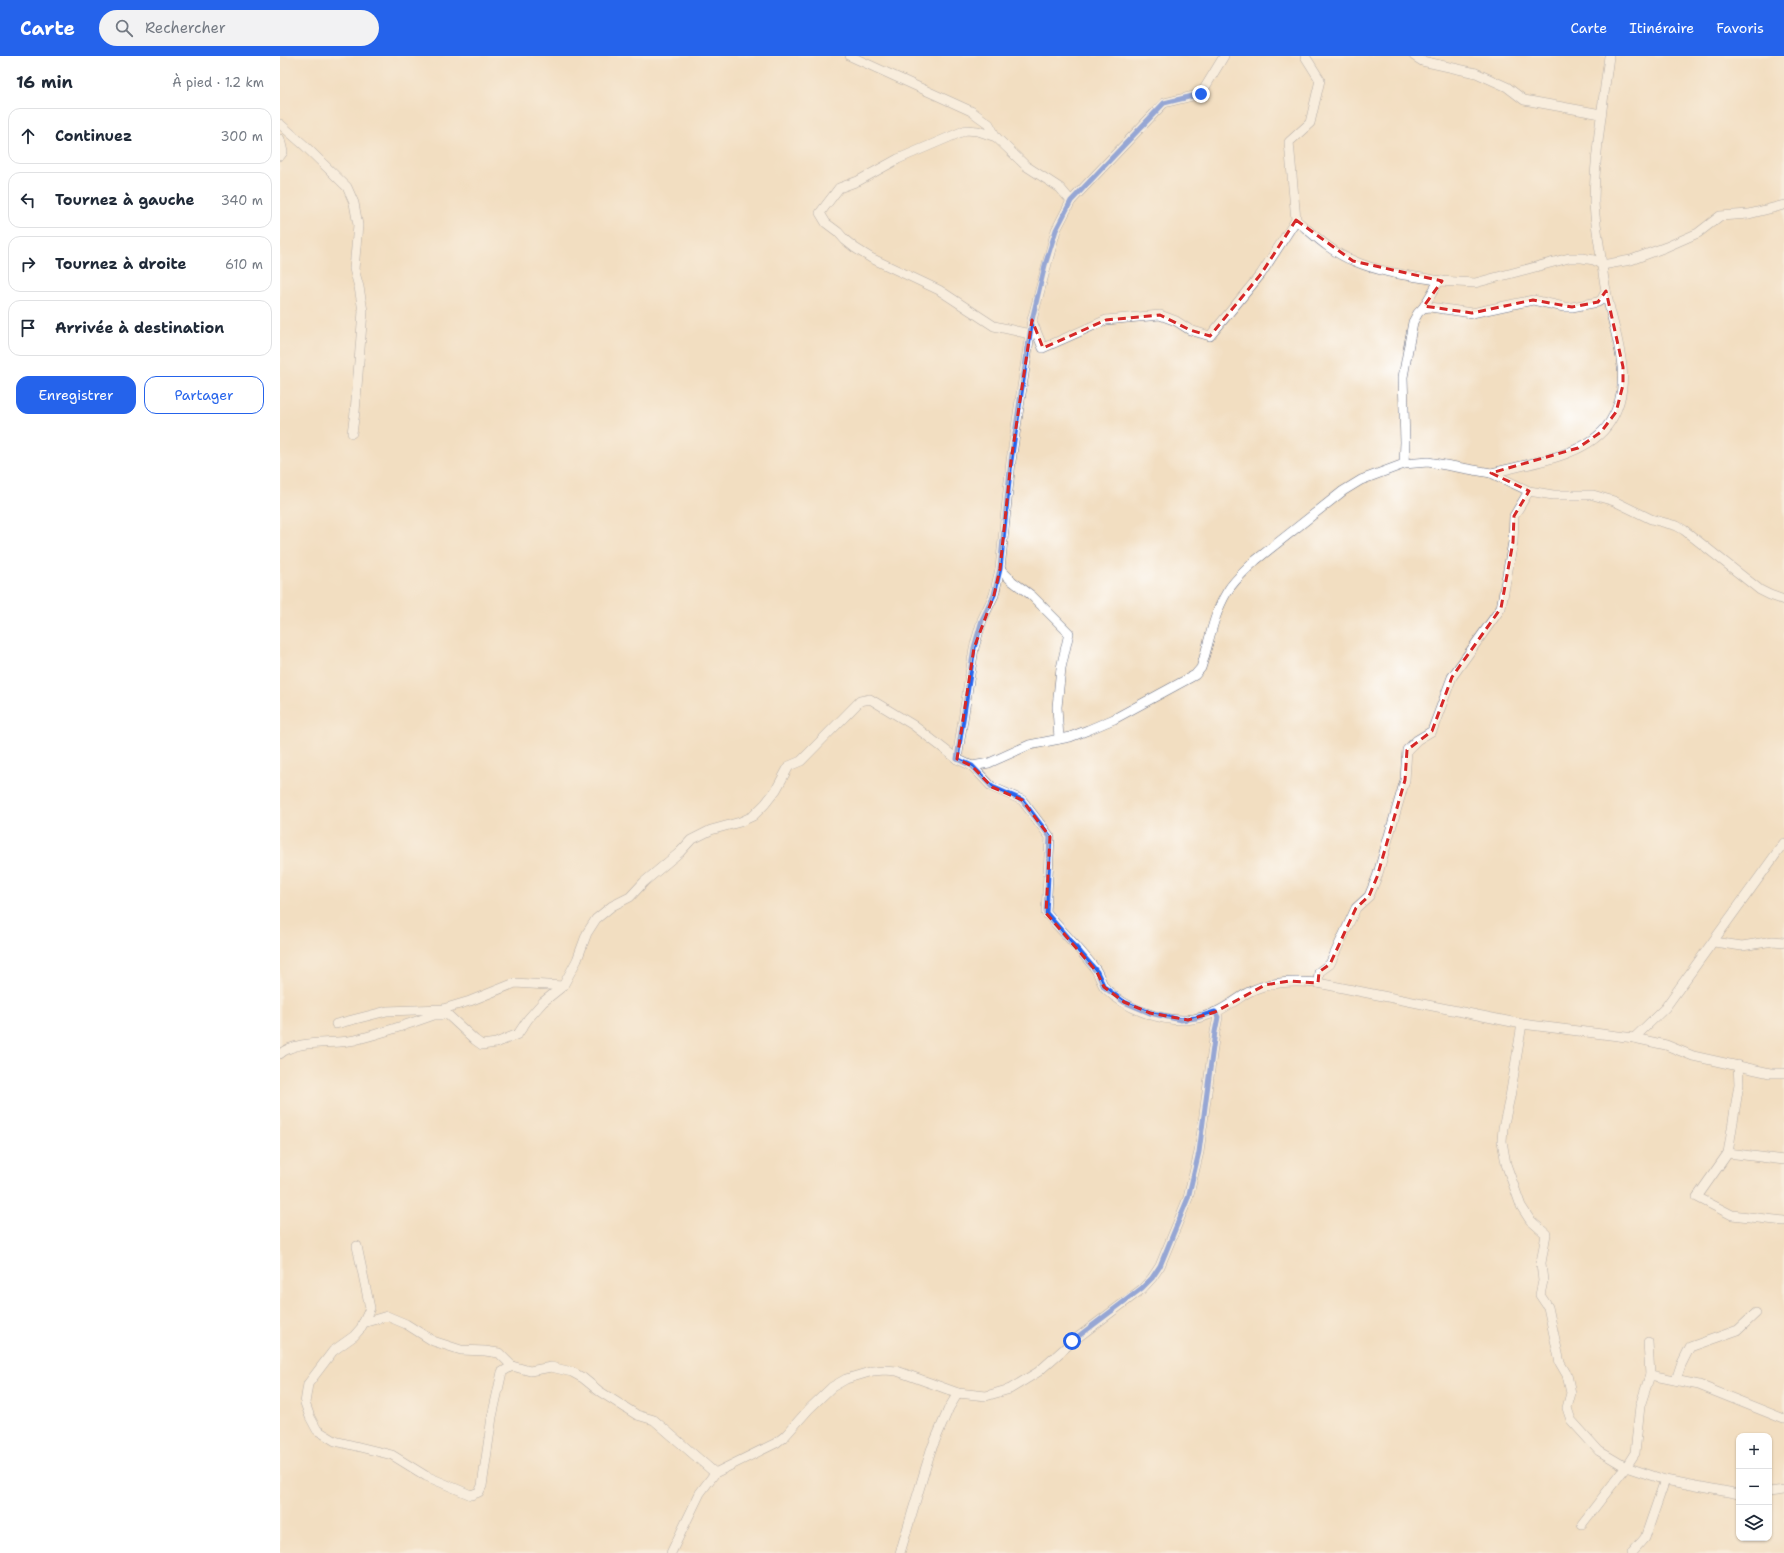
<!DOCTYPE html>
<html lang="fr">
<meta charset="utf-8">
<style>
:root{--surface:#fff;--page:#f2f2f3;--text:#1f2937;--muted:#747a83;--line:#e0e1e3;--accent:#2563eb}
body{margin:0;font-family:"Shantell Sans",sans-serif;background:var(--page);color:var(--text)}
.controls{position:absolute;right:12px;bottom:12px;display:grid;overflow:hidden;border-radius:8px;box-shadow:0 1px 3px #0004}
.controls button{width:36px;height:36px;display:grid;place-items:center;padding:0;border:0;border-bottom:1px solid var(--line);background:var(--surface);color:var(--text);font:20px sans-serif}
.stop{position:absolute;width:12px;height:12px;margin:-9px;border:3px solid #2563eb;border-radius:50%;background:#fff}
.stop.end{background:#2563eb;border-color:#fff;box-shadow:0 1px 4px #0008}
.list{margin:0;padding:0;list-style:none}
h2{display:flex;justify-content:space-between;align-items:center;height:52px;margin:0;padding:0 16px;font-size:17px}
h2 small{font-size:13px;font-weight:400;color:var(--muted)}
.list li{display:grid;grid-template-columns:26px 1fr auto;gap:12px;align-items:center;box-sizing:border-box;height:56px;margin:0 8px 8px;padding:0 8px;border:1px solid var(--line);border-radius:12px}
.list b{display:block;font-size:15px;white-space:nowrap}
.list em{font-size:13px;font-style:normal;color:var(--muted)}
.actions{display:flex;gap:8px;padding:12px 16px}
.actions a{flex:1;padding:9px 0;border:1px solid var(--accent);border-radius:12px;text-align:center;font-size:14px;color:var(--accent)}
.actions .main{background:var(--accent);color:#fff}
.icon{flex:none;width:22px;height:22px;fill:none;stroke:currentColor;stroke-width:2;stroke-linecap:round;stroke-linejoin:round}
.map{position:relative;flex:none;width:1504px;height:1497px;overflow:hidden}
header{display:flex;align-items:center;gap:24px;box-sizing:border-box;height:56px;padding:0 20px;background:var(--accent);color:#fff}
header strong{font-size:19px}
nav{display:flex;gap:22px;margin-inline-start:auto;font-size:14px}
.search{width:280px;height:36px;background:var(--page);display:flex;align-items:center;gap:10px;box-sizing:border-box;padding:0 14px;border-radius:22px;color:var(--muted);font-size:15px}
main{display:flex}
aside{flex:1;background:var(--surface)}
.map>svg:first-child{display:block}
.lines{fill:none;stroke-linecap:round;stroke-linejoin:round}
.minor-casing{stroke:#666c81;stroke-width:10}
.minor{stroke:#fff;stroke-width:9}
.route{stroke:#2563eb;stroke-width:5}
.marked{fill:none;stroke:#d62828;stroke-width:3;stroke-dasharray:8 5;stroke-linejoin:round}
</style>
<header>
<strong>Carte</strong>
<div class="search"><svg class="icon" aria-label="search" viewBox="0 0 24 24"><circle cx="10" cy="10" r="6"/><path d="M15 15l6 6"/></svg>Rechercher</div>
<nav><a>Carte</a><a>Itinéraire</a><a>Favoris</a></nav>
</header>
<main>
<aside>
<h2>16 min<small>À pied · 1.2 km</small></h2>
<ul class="list">
<li><svg class="icon" aria-label="ahead" viewBox="0 0 24 24"><path d="M12 20V5M6 11l6-6 6 6"/></svg><div><b>Continuez</b></div><em>300 m</em></li>
<li><svg class="icon" aria-label="left" viewBox="0 0 24 24"><path d="M17 20v-9H6M10 6l-5 5 5 5"/></svg><div><b>Tournez à gauche</b></div><em>340 m</em></li>
<li><svg class="icon" aria-label="right" viewBox="0 0 24 24"><path d="M7 20v-9h11M14 6l5 5-5 5"/></svg><div><b>Tournez à droite</b></div><em>610 m</em></li>
<li><svg class="icon" aria-label="arrive" viewBox="0 0 24 24"><path d="M6 21V4h12l-3 4 3 4H6"/></svg><div><b>Arrivée à destination</b></div></li>
</ul>
<div class="actions"><a class="main">Enregistrer</a><a>Partager</a></div>
</aside>
<div class="map">
<svg width="1504" height="1497" viewBox="0 0 1504 1497">
<rect width="100%" height="100%" fill="#fff"/>
<filter id="ink" filterUnits="userSpaceOnUse"><feTurbulence type="fractalNoise" baseFrequency=".025" numOctaves="2"/><feDisplacementMap in="SourceGraphic" scale="8" xChannelSelector="R" yChannelSelector="G"/><feConvolveMatrix kernelMatrix="1 2 1 2 8 2 1 2 1" color-interpolation-filters="sRGB"/></filter>
<filter id="wash" filterUnits="userSpaceOnUse"><feTurbulence type="fractalNoise" baseFrequency=".012" numOctaves="4" result="noise"/><feDisplacementMap in="SourceGraphic" scale="16" xChannelSelector="R" yChannelSelector="G"/><feGaussianBlur stdDeviation="0.9" result="paint"/><feColorMatrix in="noise" values="0 0 0 0 0 0 0 0 0 0 0 0 0 0 0 0 0 1.4 0 .05"/><feComposite in="paint" operator="in"/></filter>
<g filter="url(#wash)">
<rect width="100%" height="100%" fill="#f2dec1"/>
</g>
<g filter="url(#ink)">
<g class="lines">
<defs>
<g id="minor">
<path d="M570,0L691,55L709,68L716,81"/>
<path d="M1134,0L1142,5L1196,17L1227,31L1244,44L1321,58"/>
<path d="M0,68L24,89L67,131L74,147L78,169L74,213L79,231L83,255L75,356L72,377"/>
<path d="M0,83L3,96L0,100"/>
<path d="M1016,164C1033,178 1052,197 1074,205C1101,217 1133,220 1162,225"/>
<path d="M1143,252L1150,251L1192,257L1253,244L1284,251H1292L1318,246L1322,243L1326,235"/>
<path d="M752,265L763,292L826,264L880,259L896,265L910,274L930,280L981,218L1016,164L1009,86L1030,67L1040,24L1025,0"/>
<path d="M750,278L714,270L659,234L591,202L575,192L565,184L558,176L546,167L540,157L559,132L578,125L618,103L686,74L698,75L716,81L746,110L780,132L791,145"/>
<path d="M1124,408L1125,386L1123,321L1133,266L1138,257L1143,252L1159,225L1195,227L1289,202H1302L1314,204L1322,209L1351,204L1386,191L1418,177L1440,160L1469,158L1504,149"/>
<path d="M1211,417C1249,407 1308,401 1330,366C1357,324 1333,277 1326,234C1323,221 1322,208 1320,195C1318,179 1314,161 1314,144C1315,96 1323,48 1329,0"/>
<path d="M720,513L732,525L751,539L789,577L781,612L777,651L779,683"/>
<path d="M677,703L694,592L702,564L714,539L720,513L731,405L752,264L776,174L791,145L884,47L921,38L944,0"/>
<path d="M692,710L709,707L749,689L790,681L808,674L834,663L915,619L921,612C929,587 933,559 947,536C954,524 966,514 976,504L1063,435L1081,424L1124,408L1148,406L1211,417L1249,435L1273,439H1313L1334,445L1371,463L1397,470L1404,474L1480,534L1490,539L1504,544"/>
<path d="M1434,886L1462,890L1493,885L1504,886"/>
<path d="M1038,927L1039,916L1050,908L1076,852L1089,840L1097,821L1125,724L1127,694L1137,684L1152,675L1172,621L1221,552L1233,486L1234,460L1249,435"/>
<path d="M56,968L107,955L163,953L190,945L235,927L283,930"/>
<path d="M1242,968L1230,1041L1223,1072L1222,1085L1226,1108L1241,1150L1250,1164L1266,1178L1261,1207L1263,1225L1260,1239L1268,1251L1280,1307L1287,1319L1291,1337L1287,1352L1291,1364L1319,1395L1346,1411L1385,1424L1459,1438"/>
<path d="M1354,982L1386,989L1413,1000L1490,1017H1504"/>
<path d="M0,998C17,983 53,989 75,984C102,977 129,968 154,959H168L195,984L202,989L216,987L238,978L248,963L263,946L283,930L297,904L307,877L316,863L332,850L350,841L364,826L400,796L411,784L431,774L460,766L473,760L485,748L496,734L509,710L521,705L580,645L590,643L633,669L677,703L692,710L712,731L742,744L770,781L766,857C783,876 801,894 816,914C820,920 821,928 826,933C845,952 879,965 906,964C916,963 927,960 936,956C947,951 956,944 967,937C989,925 1013,925 1038,927L1242,968L1354,982L1385,952L1504,787"/>
<path d="M1458,1009L1459,1028L1448,1097L1417,1141L1452,1159L1504,1165"/>
<path d="M1448,1097L1504,1104"/>
<path d="M77,1190L90,1252L81,1272L74,1280L53,1295L28,1328L25,1347L30,1361L37,1374L55,1385L112,1399L146,1420L191,1439L199,1436L202,1430L212,1361L222,1316L232,1310L250,1315L271,1311L292,1316L303,1322L319,1335L357,1359L374,1364L435,1417"/>
<path d="M83,1267L107,1260L126,1268L153,1285L181,1294L205,1295L219,1297L232,1310"/>
<path d="M1370,1319L1419,1329L1504,1363"/>
<path d="M1396,1324L1401,1309L1410,1291L1458,1274L1476,1257"/>
<path d="M1489,1436L1504,1434"/>
<path d="M1302,1468L1346,1411L1355,1397L1360,1350L1370,1319L1368,1286"/>
<path d="M391,1497L420,1437L435,1417L496,1387L505,1380L529,1353L552,1331L566,1323L593,1315L605,1314L617,1315L678,1337L706,1340L730,1333L758,1316L793,1285L862,1233L872,1222L880,1210L908,1142L919,1096L935,976L938,961L935,956"/>
<path d="M620,1497L651,1394L669,1352L678,1337"/>
<path d="M1352,1497L1365,1482L1385,1424"/>
</g>
</defs>
<!-- minor casing -->
<use href="#minor" class="minor-casing"/>
<!-- minor -->
<use href="#minor" class="minor"/>
</g>
</g>
<g class="lines" filter="url(#ink)">
<!-- route -->
<path class="route" d="M792,1285L862,1232L872,1222L880,1210L908,1142L919,1096L935,976L938,961L935,956L916,962L901,964L870,957L844,946L824,931L817,916L766,857L770,781L742,744L712,731L692,710L677,703L694,592L702,564L714,539L720,513L731,405L752,264L765,209L776,174L791,145L884,47L921,38"/>
</g>
<!-- marked area -->
<path d="M0 0H1504V1497H0ZM1016,164L1073,205L1162,225L1144,250L1192,257L1253,244L1292,251L1318,246L1326,235L1343,311V329L1336,356L1321,376L1298,392L1211,417L1249,435L1234,460L1233,486L1221,552L1172,621L1152,675L1127,694L1125,724L1097,821L1089,840L1076,852L1050,908L1039,916L1038,927L1009,925L985,929L935,956L908,964L870,957L844,946L824,931L817,916L766,857L770,781L742,744L712,731L692,710L677,703L694,592L714,539L720,513L731,405L752,264L763,292L826,264L880,259L910,274L930,280L981,218Z" fill="#f2dec1" fill-opacity=".55" fill-rule="evenodd"/>
<path class="marked" d="M1016,164L1073,205L1162,225L1144,250L1192,257L1253,244L1292,251L1318,246L1326,235L1343,311V329L1336,356L1321,376L1298,392L1211,417L1249,435L1234,460L1233,486L1221,552L1172,621L1152,675L1127,694L1125,724L1097,821L1089,840L1076,852L1050,908L1039,916L1038,927L1009,925L985,929L935,956L908,964L870,957L844,946L824,931L817,916L766,857L770,781L742,744L712,731L692,710L677,703L694,592L714,539L720,513L731,405L752,264L763,292L826,264L880,259L910,274L930,280L981,218Z"/>
</svg>
<div class="controls">
<button>+</button>
<button>−</button>
<button><svg class="icon" aria-label="layers" viewBox="0 0 24 24"><path d="M12 4l9 5-9 5-9-5zM3 14l9 5 9-5"/></svg></button>
</div>
<div class="stop" style="left:792px;top:1285px"></div>
<div class="stop end" style="left:921px;top:38px"></div>
</div>
</main>
